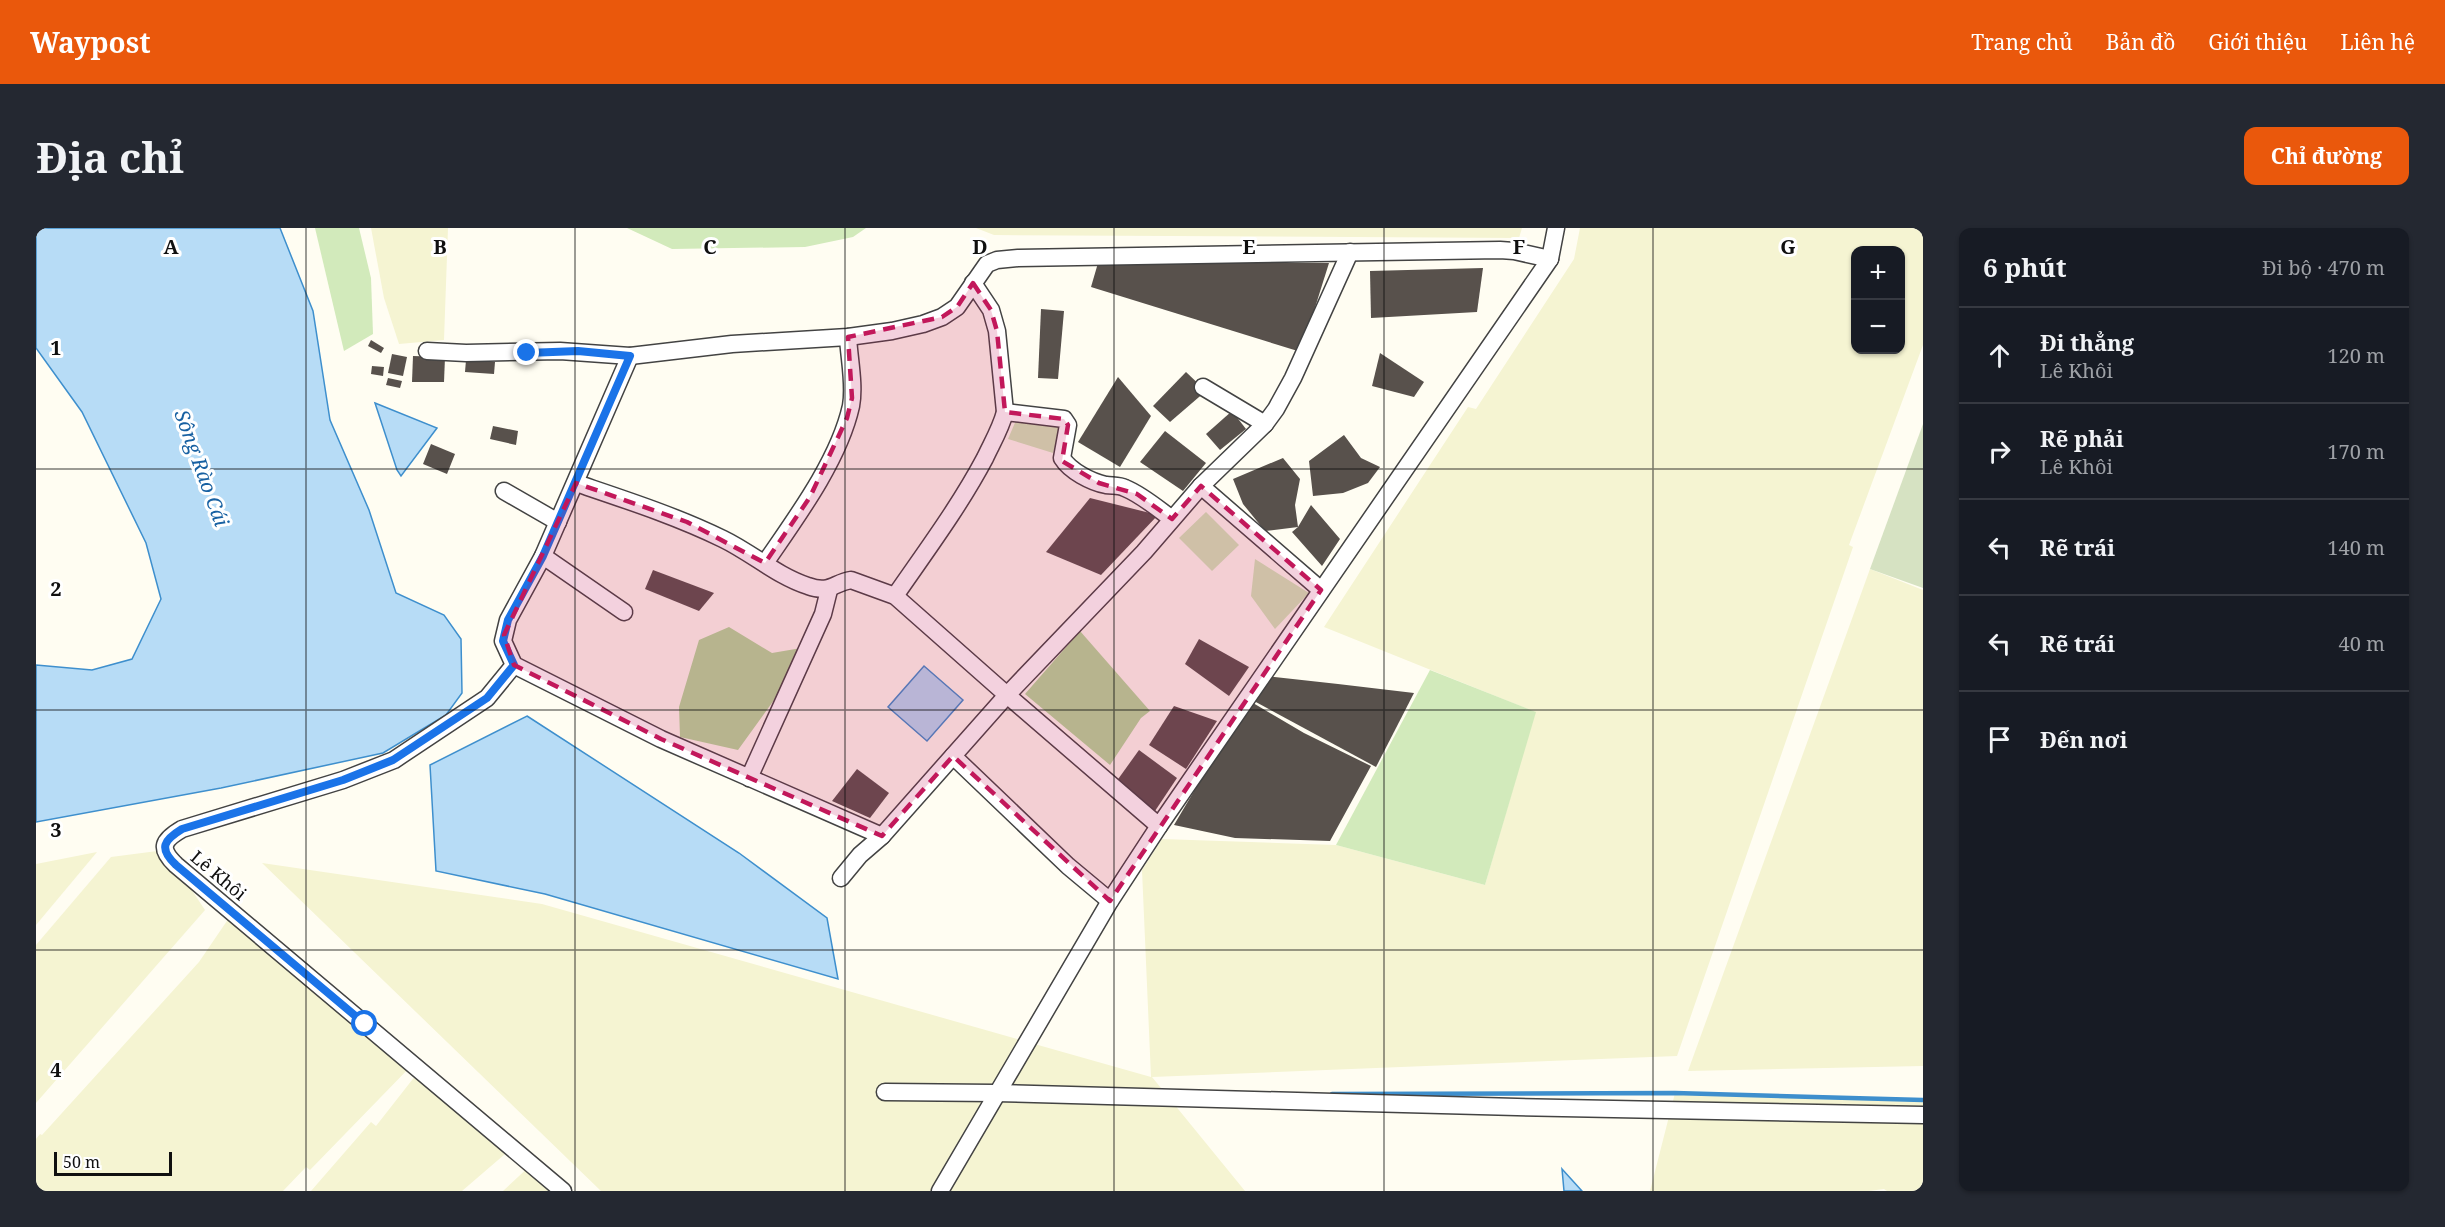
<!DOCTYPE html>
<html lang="vi">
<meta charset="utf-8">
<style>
:root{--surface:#171b24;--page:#242831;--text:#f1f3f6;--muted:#9ea1a6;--line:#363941;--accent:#ea580c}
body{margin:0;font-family:"Noto Serif",serif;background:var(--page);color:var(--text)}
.controls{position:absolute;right:18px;top:18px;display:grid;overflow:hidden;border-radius:12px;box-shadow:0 2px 4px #0004}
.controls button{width:54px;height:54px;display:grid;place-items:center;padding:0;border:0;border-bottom:2px solid var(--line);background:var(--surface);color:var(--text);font:30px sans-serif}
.scale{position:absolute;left:18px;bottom:15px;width:118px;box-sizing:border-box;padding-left:6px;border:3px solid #101010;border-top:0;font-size:16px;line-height:21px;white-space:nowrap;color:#101010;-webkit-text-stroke:4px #fff;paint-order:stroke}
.stop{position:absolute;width:18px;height:18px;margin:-14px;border:4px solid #1a73e8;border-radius:50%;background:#fff}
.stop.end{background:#1a73e8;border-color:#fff;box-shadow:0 2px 6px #0008}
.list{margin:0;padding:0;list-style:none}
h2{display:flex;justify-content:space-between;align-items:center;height:78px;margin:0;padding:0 24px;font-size:26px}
h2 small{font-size:20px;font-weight:400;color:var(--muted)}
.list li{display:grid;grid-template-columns:39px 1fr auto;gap:18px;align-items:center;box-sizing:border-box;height:96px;padding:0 24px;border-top:2px solid var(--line)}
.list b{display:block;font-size:22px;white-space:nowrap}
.list p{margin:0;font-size:20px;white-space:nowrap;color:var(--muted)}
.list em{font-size:20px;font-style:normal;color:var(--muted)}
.icon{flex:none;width:33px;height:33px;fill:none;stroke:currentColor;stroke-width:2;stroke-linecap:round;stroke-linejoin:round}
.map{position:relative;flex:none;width:1887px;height:963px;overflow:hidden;border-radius:12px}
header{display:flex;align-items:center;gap:36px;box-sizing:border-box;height:84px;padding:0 30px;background:var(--accent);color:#fff}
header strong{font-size:28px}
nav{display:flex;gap:33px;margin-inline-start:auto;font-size:21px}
.intro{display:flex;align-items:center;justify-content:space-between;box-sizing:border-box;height:144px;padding:0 36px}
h1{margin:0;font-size:42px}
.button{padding:15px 27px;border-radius:12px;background:var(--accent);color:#fff;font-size:21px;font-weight:700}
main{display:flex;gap:36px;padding:0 36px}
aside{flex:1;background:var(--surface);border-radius:12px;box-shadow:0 2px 4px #0004}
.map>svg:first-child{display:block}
.farmland{fill:#f5f4d2;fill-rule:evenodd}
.green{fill:#d2eabb}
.forest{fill:#b5db9b}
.cemetery{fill:#d6e2c2}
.water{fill:#b7dcf6;stroke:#3e8fcd;stroke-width:1.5}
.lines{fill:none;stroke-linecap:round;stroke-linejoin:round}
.stream{stroke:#3e8fcd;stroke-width:4.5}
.building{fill:#58514c}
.minor-casing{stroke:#434343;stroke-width:19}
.minor{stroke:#fff;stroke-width:16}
.route{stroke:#1a73e8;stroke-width:8}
.marked{fill:#c2185b;fill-opacity:0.2;stroke:#c2185b;stroke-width:4.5;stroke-dasharray:12 8;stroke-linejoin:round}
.grid{fill:none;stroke:#101010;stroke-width:1.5;stroke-opacity:0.55}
.labels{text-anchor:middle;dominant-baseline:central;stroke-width:6;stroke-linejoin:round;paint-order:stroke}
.street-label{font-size:18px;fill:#101010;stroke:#fff}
.water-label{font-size:20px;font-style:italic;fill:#1861a2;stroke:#fff}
.grid-label{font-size:20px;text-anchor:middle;font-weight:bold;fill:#101010;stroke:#fff;stroke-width:6;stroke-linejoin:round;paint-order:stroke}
</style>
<header>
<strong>Waypost</strong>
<nav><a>Trang chủ</a><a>Bản đồ</a><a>Giới thiệu</a><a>Liên hệ</a></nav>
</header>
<div class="intro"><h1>Địa chỉ</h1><a class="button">Chỉ đường</a></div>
<main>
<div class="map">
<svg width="1887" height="963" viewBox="0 0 1887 963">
<rect width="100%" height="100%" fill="#fffdf2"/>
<!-- farmland -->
<g class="farmland">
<path d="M335,0H412L408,112L363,116L348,70Z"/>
<path d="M940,0H1486L1483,10L958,7Z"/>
<path d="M1544,0H1887V117L1813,317L1817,319L1641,828L1116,849L1209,963H565L226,635L506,676L1115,849L1106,642L1126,611L1300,617L1449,657L1499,484L1288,399L1432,179L1440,181L1538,31ZM1820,22H1864V122H1820Z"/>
<path d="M1834,341L1887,362V838L1652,843Z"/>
<path d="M129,622L169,682L0,875V717L75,629Z"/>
<path d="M61,624L0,697V636Z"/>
<path d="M197,684L378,835L274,942L270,939L247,963H0V911L4,906L6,907L163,734Z"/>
<path d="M387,838L476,920L426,963H275L335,894L340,898Z"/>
<path d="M1639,865L1887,872V963H1851L1848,961L1833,963H1614Z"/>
<path d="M496,936L526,963H467Z"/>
</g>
<!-- green -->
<g class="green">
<path d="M279,0H323L335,50L337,106L308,123Z"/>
<path d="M591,0H830L817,9L769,19L636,21Z"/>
<path d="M981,190L1026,197L1017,225L972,211Z"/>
<path d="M1170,284L1203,317L1176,343L1143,310Z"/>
<path d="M1219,331L1273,365L1239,401L1215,368Z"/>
<path d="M1394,442L1500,484L1449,657L1300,617Z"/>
</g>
<!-- forest -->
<g class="forest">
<path d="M693,399L736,425L777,418L702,522L644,509L643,479L663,412Z"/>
<path d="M1044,403L1114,483L1105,490L1074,537L989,466Z"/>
</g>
<!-- cemetery -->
<path class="cemetery" d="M1887,196V360L1834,341Z"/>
<!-- water -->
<g class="water">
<path d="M0,0H244L277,83L294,192L333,282L360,365L408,387L425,411L426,465L410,487L347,525L185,560L0,594V437L56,442L96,431L125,371L110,315L46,184L0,120Z"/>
<path d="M339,175L401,200L365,248L361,242Z"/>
<path d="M888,438L927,472L891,513L852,479Z"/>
<path d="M491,488L703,625L791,690L802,751L509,666L400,643L394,537Z"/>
<path d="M1526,941L1546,963H1528Z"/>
</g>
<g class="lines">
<!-- stream -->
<path class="stream" d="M1296,866L1639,865L1887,872"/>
</g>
<!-- building -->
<g class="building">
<path d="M1062,35H1293L1265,124L1055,59Z"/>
<path d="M1447,40L1441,84L1335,90L1334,43Z"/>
<path d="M1005,81L1028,83L1022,151L1002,150Z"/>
<path d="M335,112L348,120L345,125L332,118Z"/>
<path d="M1344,125L1388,154L1378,169L1336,158Z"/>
<path d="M356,126L371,129L367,148L352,145Z"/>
<path d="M377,128L409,129L408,154H376Z"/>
<path d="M430,132L459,134L458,146L429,144Z"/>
<path d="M336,138L348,139L347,148L335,146Z"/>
<path d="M1150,144L1170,163L1134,194L1117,178Z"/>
<path d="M1082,149L1115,188L1084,239L1042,214Z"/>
<path d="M352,150L366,153L364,160L350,157Z"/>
<path d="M1196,183L1210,201L1184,222L1170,206Z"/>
<path d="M457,198L482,203L480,217L454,211Z"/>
<path d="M1129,203L1170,235L1147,263L1104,234Z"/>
<path d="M1308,207L1325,230L1344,239L1332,255L1307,265L1277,268L1273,233Z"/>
<path d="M395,216L419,226L411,246L387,236Z"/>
<path d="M1247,230L1264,251L1259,277L1262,299L1229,303L1207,276L1197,251Z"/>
<path d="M1054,270L1122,287L1065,347L1010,324Z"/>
<path d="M1275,277L1304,311L1286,338L1256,304L1262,299Z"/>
<path d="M617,342L678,365L663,383L609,361Z"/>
<path d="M1163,411L1213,439L1193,468L1149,436Z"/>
<path d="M1229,448L1302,456L1378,465L1340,539L1218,473Z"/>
<path d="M1212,472L1268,505L1335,538L1294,613L1199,610L1138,597Z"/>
<path d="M1138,478L1181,493L1150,541L1113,517Z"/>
<path d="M1103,522L1141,550L1117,586L1080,554Z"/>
<path d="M821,541L853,565L834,590L796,573Z"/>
</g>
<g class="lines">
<defs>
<g id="minor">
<path d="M391,123L430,125L524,123L594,128L696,116L812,109L856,103L887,96L906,89L921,79L951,36L961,32L982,30L1464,22L1478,23L1514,31"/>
<path d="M594,128L507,328L472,392L467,413L478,437L625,511L846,608L971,467L1123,598L1514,31L1520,0"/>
<path d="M1167,159L1229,196"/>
<path d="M969,184L1028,191L1032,197L1026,230C1034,243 1055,254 1070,257C1077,258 1083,257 1089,260C1106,267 1121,280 1136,291"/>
<path d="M540,255C590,272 640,288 687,311C716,325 741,348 772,358C794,366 797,355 815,352L859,368L971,467L1108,324L1165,258L1229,196L1240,181L1257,150L1314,24"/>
<path d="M1165,258L1285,362"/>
<path d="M468,263L522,294"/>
<path d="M507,328L588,384"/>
<path d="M729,335C760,290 803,232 815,178C819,157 813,130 812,109"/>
<path d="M859,368C890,323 923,279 949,230C956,215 965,200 969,184L961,103L955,82L937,55"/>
<path d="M478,437L451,470L358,532L307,552L146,601C127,612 122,620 140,637L527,963"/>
<path d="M917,528L1032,638L1074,673"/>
<path d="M713,550L787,386L793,362"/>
<path d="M805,650L824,627L846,608"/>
<path d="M849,864L959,865L1481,879L1887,887"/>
<path d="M904,963L1074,673L1123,598"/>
</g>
</defs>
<!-- minor casing -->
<use href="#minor" class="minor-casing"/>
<!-- minor -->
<use href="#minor" class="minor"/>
</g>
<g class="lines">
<!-- route -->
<path class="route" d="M329,796L140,637C122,620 128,612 146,601L307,552L357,532L451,470L478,437L467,413L472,392L507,328L594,128L542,123L491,125"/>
</g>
<!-- marked area -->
<path class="marked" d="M937,55L955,82L961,103L969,184L1028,191L1032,197L1026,233L1063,255L1101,266L1136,291L1165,258L1285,362L1074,673L917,528L846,608L625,511L478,437L468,407L540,255L651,294L729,335L774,269L811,190L816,170L812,109L906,89L921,79Z"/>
<!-- grid -->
<path class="grid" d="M270,0V963M539,0V963M809,0V963M1078,0V963M1348,0V963M1617,0V963M0,241H1887M0,482H1887M0,722H1887"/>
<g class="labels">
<!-- street labels -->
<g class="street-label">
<text transform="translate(183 647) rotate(40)">Lê Khôi</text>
</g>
<!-- water labels -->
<g class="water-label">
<text transform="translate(166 240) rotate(70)">Sông Rào Cái</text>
</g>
</g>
<g class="grid-label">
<text x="135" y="26">A</text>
<text x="404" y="26">B</text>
<text x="674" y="26">C</text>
<text x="944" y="26">D</text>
<text x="1213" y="26">E</text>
<text x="1483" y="26">F</text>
<text x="1752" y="26">G</text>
<text x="20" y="127">1</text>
<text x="20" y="368">2</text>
<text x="20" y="609">3</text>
<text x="20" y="849">4</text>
</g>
</svg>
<div class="controls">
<button>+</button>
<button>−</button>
</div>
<div class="scale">50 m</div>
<div class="stop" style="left:329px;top:796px"></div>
<div class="stop end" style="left:491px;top:125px"></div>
</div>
<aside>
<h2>6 phút<small>Đi bộ · 470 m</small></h2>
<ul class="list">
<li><svg class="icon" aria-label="ahead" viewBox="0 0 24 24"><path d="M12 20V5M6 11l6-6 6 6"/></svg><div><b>Đi thẳng</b><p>Lê Khôi</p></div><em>120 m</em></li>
<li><svg class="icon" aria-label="right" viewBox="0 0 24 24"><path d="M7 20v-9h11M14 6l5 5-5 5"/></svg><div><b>Rẽ phải</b><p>Lê Khôi</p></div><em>170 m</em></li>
<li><svg class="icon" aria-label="left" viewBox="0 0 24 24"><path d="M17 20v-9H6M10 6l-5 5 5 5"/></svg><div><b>Rẽ trái</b></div><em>140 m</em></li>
<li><svg class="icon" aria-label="left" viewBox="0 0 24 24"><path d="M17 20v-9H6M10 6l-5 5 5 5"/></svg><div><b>Rẽ trái</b></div><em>40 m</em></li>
<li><svg class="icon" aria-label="arrive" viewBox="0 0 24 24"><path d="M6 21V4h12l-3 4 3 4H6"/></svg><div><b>Đến nơi</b></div></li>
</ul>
</aside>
</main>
